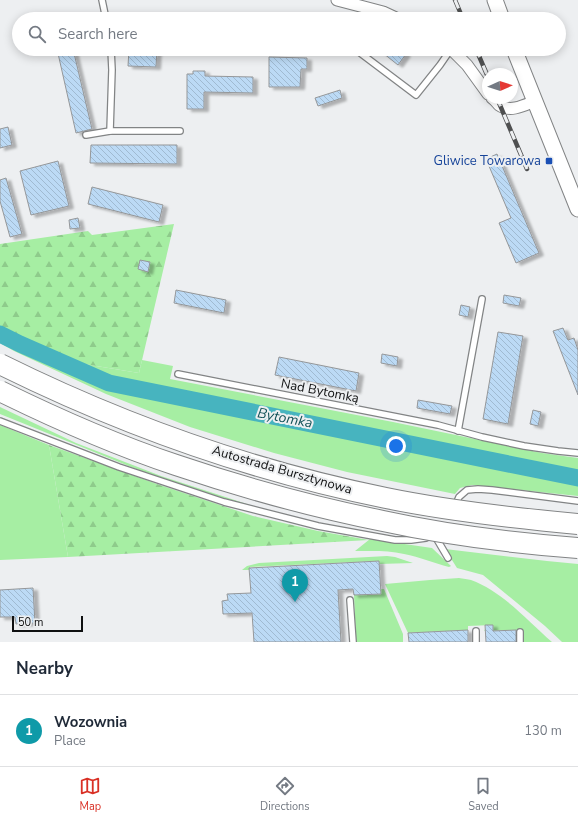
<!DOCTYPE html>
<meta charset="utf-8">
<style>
:root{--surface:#fff;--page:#f2f2f3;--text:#1f2937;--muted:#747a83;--line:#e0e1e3;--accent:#d93025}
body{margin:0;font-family:"Nunito Sans",sans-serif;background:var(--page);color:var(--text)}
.compass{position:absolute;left:482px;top:68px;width:36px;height:36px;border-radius:50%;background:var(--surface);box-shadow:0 2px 10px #0003;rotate:87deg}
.scale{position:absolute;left:12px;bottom:10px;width:71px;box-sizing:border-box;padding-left:4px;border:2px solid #0f1011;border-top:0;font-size:11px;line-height:14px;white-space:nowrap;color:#0f1011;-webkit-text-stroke:3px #edeff1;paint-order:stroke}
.you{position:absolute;left:396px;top:446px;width:14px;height:14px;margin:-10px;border:3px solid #fff;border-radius:50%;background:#1a73e8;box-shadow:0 0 0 6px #1a73e833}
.badge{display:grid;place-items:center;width:26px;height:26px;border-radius:50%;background:var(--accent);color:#fff;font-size:13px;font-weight:700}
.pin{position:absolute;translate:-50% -33px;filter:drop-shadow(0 1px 2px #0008)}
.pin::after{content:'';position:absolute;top:21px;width:14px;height:12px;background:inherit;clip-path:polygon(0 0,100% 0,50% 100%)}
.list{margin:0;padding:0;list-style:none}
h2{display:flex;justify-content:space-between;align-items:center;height:52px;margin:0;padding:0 16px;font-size:17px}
h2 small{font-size:13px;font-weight:400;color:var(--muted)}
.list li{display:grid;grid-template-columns:26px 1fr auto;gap:12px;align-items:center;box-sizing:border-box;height:72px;padding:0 16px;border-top:1px solid var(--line)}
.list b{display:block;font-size:15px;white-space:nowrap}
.list p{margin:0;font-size:13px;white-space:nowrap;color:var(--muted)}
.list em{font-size:13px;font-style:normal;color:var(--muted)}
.icon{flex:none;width:22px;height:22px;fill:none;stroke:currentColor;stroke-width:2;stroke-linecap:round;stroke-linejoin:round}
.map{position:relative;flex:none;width:578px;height:642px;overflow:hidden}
.search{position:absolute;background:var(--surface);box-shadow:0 2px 10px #0003;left:12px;right:12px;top:12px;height:44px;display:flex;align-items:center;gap:10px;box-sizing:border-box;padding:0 14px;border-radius:22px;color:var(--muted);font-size:15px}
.sheet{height:124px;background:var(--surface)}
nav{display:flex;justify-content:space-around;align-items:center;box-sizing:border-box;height:56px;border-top:1px solid var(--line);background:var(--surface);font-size:11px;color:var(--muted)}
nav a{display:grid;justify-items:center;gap:2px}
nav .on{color:var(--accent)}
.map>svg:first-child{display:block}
.grass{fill:#a6eea3}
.forest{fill:url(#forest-firs)}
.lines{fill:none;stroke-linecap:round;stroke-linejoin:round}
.river{stroke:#47b4bf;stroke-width:17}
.building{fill:url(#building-back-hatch);stroke:#959799;filter:url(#shadow)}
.service-casing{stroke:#828485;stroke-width:8}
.minor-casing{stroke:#828485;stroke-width:13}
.secondary-casing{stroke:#828485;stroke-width:17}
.service{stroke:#fff;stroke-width:5.5}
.minor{stroke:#fff;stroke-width:11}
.secondary{stroke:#fff;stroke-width:15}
.rail-casing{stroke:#4f5051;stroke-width:4.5}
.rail{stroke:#edeff1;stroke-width:3;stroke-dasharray:9;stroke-linecap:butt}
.motorway-bridge-casing{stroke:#828485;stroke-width:22;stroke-linecap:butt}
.motorway-bridge{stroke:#fff;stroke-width:20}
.transit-dot{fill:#1a4fb4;stroke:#edeff1;stroke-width:1.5}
.labels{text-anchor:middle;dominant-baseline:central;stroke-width:4;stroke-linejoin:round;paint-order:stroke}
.transit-label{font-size:13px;fill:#164399;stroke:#edeff1;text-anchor:end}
.street-label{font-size:13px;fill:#0f1011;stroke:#edeff1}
.water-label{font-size:14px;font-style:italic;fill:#115157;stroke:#edeff1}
</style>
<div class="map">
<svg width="578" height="642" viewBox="0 0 578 642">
<defs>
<pattern id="forest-firs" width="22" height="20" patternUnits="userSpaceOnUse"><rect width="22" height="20" fill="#a6eea3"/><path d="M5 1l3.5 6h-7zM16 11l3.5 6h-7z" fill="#8ecb8b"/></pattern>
<pattern id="building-back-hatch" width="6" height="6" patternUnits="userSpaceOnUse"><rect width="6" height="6" fill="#bcdaf5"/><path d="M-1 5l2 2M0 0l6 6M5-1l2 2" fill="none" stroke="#a0bad1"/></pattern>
<filter id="shadow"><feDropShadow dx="4.5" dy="2.5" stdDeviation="1" flood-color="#0004"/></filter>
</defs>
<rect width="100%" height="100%" fill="#edeff1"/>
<!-- grass -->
<g class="grass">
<path d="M0,329L72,362L139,373L142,360L173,366L170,379L393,422L542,453L578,458V496L472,485L460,488L455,494L347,472L274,453L190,427L106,394L14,351L0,343Z"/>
<path d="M0,407L76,443L161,476L262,509L232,501L146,473L0,414Z"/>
<path d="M0,425L49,445L68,557L0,560Z"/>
<path d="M370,539L432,548L451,566L449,567C434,563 420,557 404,554C388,550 371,551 355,551Z"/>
<path d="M445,549L547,561L578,564V642H562L545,626L483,575L457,568Z"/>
<path d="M387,556L395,557L413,563L379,564L378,561L250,567V570H242L247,566L259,563Z"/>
<path d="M459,578C463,579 468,579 471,580C502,591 528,621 552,642H524V635L522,630L485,631L484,630L493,629L492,625L468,626V630L408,633L385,584L430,580Z"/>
<path d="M381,589H384L403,634V642H356L354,595L381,594Z"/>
</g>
<!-- forest -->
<g class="forest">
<path d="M174,224L139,373L72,362L0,329V244L88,231L92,235Z"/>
<path d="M49,445L157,484L253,516L318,531L369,540L68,557Z"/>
</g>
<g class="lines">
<!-- river -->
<path class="river" d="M0,334L20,344L109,383L578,478"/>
</g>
<!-- building -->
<g class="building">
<path d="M57,49H73L92,129L76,133Z"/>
<path d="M129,49H157L156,67L128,66Z"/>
<path d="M378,49H400L406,54L398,65Z"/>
<path d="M269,57L307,58V69H301L300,87H269Z"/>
<path d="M193,71H205V76L253,77V93L204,92V109H187V74H193Z"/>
<path d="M340,90L342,98L318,106L315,98Z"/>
<path d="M8,127L12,145L0,148V129Z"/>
<path d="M91,145H177V164L90,163Z"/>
<path d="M497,154L539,253L516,263L499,223L511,218L486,159Z"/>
<path d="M58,161L69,206L31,215L20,171Z"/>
<path d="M6,178L22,234L10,237L0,201V180Z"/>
<path d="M92,187L163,205L159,222L88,204Z"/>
<path d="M78,218L80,228L70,229L69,220Z"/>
<path d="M140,260L150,262L148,272L138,269Z"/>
<path d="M176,290L226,300L224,313L174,303Z"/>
<path d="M504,295L521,298L519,306L503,303Z"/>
<path d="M461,305L470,307L468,317L459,315Z"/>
<path d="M563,328L568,340L574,338L578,350V395L553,331Z"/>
<path d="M498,332L523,336L508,424L483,419Z"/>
<path d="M382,354L398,357L397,366L381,363Z"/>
<path d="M279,357L359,373L356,391L275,375Z"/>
<path d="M418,400L452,406L450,414L417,408Z"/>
<path d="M533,410L541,412L538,426L530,424Z"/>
<path d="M379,561L381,594L354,595L353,589L338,590L341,642H254L252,613L223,614L222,601L228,600L227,594L251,593L249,568Z"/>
<path d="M33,588L35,623L16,624L15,617H0V590Z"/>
<path d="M485,625H493V631L516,630V642H486Z"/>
<path d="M468,630V642H409L408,633Z"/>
</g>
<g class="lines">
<defs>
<g id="service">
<path d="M102,0L106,19"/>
<path d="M355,49L416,95L440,65L451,49"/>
<path d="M110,131L112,70L111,49"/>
<path d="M86,135L110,131H180"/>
<path d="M178,374L438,425L482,437L524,446L558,451L578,453"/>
<path d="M0,421L119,467L224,502L318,526L395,540H411L426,538"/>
<path d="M458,431L482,299"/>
<path d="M455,506L459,497L467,490L478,489L492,490L578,501"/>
<path d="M435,536L448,558"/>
<path d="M350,600L353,642"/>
<path d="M476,631V642"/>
<path d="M520,632V642"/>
</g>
<g id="minor">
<path d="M337,0L383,12L398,19"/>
<path d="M451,49L467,65L488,94"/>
<path d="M492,98C495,100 497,103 499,105C510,113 525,105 535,101"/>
</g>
<g id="secondary">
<path d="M495,0L502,19"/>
<path d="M514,49L578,209"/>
</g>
</defs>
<!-- service casing -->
<use href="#service" class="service-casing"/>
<!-- minor casing -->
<use href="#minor" class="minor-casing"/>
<!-- secondary casing -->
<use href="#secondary" class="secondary-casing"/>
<!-- service -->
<use href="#service" class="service"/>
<!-- minor -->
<use href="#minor" class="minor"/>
<!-- secondary -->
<use href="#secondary" class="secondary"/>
<defs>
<g id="rail">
<path d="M455,0L463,19"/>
<path d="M476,49L488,77"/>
<path d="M497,98L527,169"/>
</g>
</defs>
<!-- rail casing -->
<use href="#rail" class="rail-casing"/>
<!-- rail -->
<use href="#rail" class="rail"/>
<defs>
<g id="motorway-bridge">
<path d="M0,364C121,424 253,471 386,498C449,511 513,518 578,524"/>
<path d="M0,391C57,419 116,445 176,465C244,488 313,507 383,521C447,535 513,543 578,548"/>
</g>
</defs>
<!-- motorway-bridge casing -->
<use href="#motorway-bridge" class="motorway-bridge-casing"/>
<!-- motorway-bridge -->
<use href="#motorway-bridge" class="motorway-bridge"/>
</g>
<!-- markers -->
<rect class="transit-dot" x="545" y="157" width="8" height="8" rx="2"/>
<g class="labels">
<!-- transit labels -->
<g class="transit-label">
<text x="541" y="161">Gliwice Towarowa</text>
</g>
<!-- street labels -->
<g class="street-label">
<text transform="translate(320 391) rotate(11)">Nad Bytomką</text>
<text transform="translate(282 470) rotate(16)">Autostrada Bursztynowa</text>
</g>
<!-- water labels -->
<g class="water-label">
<text transform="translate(285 418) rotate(11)">Bytomka</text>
</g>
</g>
</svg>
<svg class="compass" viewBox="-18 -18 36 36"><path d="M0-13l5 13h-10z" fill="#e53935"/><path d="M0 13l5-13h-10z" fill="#747a83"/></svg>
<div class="scale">50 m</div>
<div class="you"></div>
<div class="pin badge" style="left:295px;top:602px;background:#0f9aa8">1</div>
<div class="search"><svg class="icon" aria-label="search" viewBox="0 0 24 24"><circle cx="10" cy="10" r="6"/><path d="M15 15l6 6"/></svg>Search here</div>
</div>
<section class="sheet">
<h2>Nearby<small></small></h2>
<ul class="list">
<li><span class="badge" style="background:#0f9aa8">1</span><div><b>Wozownia</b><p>Place</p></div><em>130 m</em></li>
</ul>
</section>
<nav>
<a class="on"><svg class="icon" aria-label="map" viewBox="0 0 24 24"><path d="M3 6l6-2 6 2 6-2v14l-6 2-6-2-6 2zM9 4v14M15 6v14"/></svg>Map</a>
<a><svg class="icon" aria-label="directions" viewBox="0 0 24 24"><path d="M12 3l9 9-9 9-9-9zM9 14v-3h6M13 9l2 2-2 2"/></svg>Directions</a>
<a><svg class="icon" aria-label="saved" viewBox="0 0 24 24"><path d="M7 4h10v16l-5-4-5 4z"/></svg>Saved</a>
</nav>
